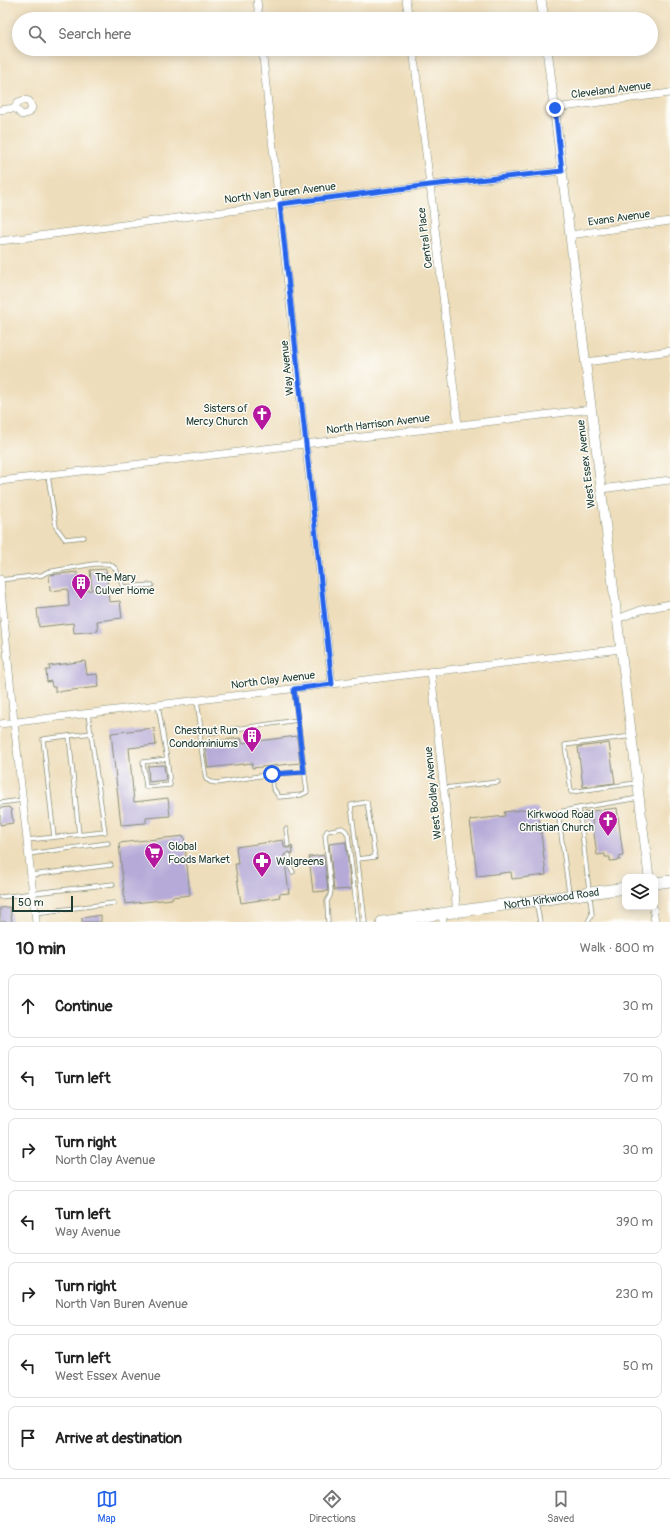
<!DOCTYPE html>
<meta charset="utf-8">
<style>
:root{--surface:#fff;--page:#f2f2f2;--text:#222;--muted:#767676;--line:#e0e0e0;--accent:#2563eb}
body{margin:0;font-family:Pangolin,sans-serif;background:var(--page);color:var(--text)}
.controls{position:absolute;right:12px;bottom:12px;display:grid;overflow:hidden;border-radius:8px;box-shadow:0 2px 10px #0003}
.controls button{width:36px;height:36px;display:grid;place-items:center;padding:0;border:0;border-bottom:1px solid var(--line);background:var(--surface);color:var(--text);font:20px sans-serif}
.scale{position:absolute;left:12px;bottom:10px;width:61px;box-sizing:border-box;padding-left:4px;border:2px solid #1f3d34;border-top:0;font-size:11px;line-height:14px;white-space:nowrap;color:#1f3d34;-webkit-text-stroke:3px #fdfcf7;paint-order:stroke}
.stop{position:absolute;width:12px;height:12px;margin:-9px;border:3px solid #2563eb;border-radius:50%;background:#fff}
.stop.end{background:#2563eb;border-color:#fff;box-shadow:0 1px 4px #0008}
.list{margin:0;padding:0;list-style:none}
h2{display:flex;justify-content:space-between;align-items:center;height:52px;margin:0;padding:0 16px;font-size:17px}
h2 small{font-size:13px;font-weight:400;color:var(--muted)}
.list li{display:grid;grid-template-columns:26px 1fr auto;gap:12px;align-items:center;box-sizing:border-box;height:64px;margin:0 8px 8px;padding:0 8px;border:1px solid var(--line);border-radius:8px}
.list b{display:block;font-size:15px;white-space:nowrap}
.list p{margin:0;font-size:13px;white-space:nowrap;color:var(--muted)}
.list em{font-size:13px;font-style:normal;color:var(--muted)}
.icon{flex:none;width:22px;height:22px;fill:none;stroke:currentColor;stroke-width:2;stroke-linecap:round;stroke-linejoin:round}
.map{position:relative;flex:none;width:670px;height:922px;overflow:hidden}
.search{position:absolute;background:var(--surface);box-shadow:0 2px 10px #0003;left:12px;right:12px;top:12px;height:44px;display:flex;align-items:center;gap:10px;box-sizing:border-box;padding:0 14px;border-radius:22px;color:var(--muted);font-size:15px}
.sheet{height:556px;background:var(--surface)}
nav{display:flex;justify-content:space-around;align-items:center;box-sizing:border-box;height:56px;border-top:1px solid var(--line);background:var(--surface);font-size:11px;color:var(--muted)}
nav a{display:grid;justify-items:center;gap:2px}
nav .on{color:var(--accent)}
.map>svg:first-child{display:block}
.building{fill:#b6abd8}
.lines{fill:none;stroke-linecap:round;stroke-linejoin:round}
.service-casing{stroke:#868d77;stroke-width:5}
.minor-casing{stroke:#868d77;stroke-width:8}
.tertiary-casing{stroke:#868d77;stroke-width:10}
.primary-casing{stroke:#868d77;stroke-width:12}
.service{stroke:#fff;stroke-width:3.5}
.minor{stroke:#fff;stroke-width:7}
.tertiary{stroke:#fff;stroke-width:9}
.primary{stroke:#fff;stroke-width:11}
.route{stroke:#2563eb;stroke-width:5}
.labels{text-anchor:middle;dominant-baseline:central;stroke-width:3;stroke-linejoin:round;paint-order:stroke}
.street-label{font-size:11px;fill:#1f3d34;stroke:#fdfcf7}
.poi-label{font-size:11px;fill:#1f3d34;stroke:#fdfcf7;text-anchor:end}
</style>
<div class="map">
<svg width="670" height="922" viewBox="0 0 670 922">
<rect width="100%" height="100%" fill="#fdfcf7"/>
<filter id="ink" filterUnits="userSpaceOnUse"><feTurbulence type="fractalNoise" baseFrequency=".025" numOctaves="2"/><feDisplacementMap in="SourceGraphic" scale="8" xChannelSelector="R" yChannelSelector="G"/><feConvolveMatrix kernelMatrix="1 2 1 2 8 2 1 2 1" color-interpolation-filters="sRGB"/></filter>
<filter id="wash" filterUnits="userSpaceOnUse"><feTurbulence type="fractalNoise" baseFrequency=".012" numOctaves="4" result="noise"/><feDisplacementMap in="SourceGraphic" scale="16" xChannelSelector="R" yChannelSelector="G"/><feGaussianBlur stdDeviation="0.9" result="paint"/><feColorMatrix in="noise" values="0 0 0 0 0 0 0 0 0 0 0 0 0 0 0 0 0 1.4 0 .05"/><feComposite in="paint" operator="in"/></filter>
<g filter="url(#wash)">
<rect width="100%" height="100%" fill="#eeddba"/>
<g id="blocks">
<!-- building -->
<g class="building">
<path d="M106,569L109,602L120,601L122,618L97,621L98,631L74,633L73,623L39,627L37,609L69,606L68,589L50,591L49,575L77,572L79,591L92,590L90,570Z"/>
<path d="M85,661L87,675L97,674L99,687L55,692V687H52L51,681L47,682L46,670H50L49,666Z"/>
<path d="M154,728L156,745L129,748L134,802L168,798L170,816L146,818V823L121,825L111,733Z"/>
<path d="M297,736L300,763L252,768V763L208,768L204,742L241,738L242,743Z"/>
<path d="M609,743L615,783L583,787L578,747Z"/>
<path d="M164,765L166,780L149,782L148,766Z"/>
<path d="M9,807L10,809H11L13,823L0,825V808Z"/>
<path d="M538,808L546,875L512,879L511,872L477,876L470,820L505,816L504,812Z"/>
<path d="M617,808L623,856L619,857L620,860L610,861V857H605V854L597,855L592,819L585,820L584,812Z"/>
<path d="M184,836L190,895L172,897V899L125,904L119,843Z"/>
<path d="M283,840L284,846L286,848H290L292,845L293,854L289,852L284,855L289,893L279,894L280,897L241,903L235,864H238L236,847Z"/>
<path d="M346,842L351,889L334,890L329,844Z"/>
<path d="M324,855L328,891L313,892L309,857Z"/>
<path d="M10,907L12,922H0V908Z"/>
<path d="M101,915V922H82V918Z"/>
</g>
</g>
</g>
<g filter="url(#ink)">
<use href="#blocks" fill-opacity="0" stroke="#868d77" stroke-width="1"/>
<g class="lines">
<defs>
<g id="service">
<path d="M48,476L56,527L65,539L84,537"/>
<path d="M0,580L42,575L47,572L94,564H110L116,569L123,587L152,585"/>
<path d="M197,700L201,730L208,733L298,720"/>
<path d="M158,705L167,759L143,762L146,787L170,785L167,759"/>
<path d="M201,730L200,740L206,779L211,782L217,783L272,774L304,772"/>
<path d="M69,736L79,835"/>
<path d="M632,736L565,745L571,792L636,783"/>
<path d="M272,774L273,788L279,797L301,795L307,792L294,689"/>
<path d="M444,788L498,782"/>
<path d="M0,803L22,800"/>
<path d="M579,808L639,798"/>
<path d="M286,829L288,845"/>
<path d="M54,837L43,739L92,733"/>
<path d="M27,840L105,832L88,714"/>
<path d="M28,854L108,843"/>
<path d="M289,855L291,869L293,872"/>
<path d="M358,859L375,857L367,802L351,805L365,922"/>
<path d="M31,875L111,865"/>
<path d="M569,893L558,812L579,808L592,914L588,922"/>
<path d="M0,897L113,884"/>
<path d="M536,901L540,922"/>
<path d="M35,913L114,903"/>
<path d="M328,922L327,901L330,896L331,890L325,835L327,831L342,828L346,831L348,835L358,922"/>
</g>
<g id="minor">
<path d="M257,0L259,19"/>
<path d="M406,0L409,19"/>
<path d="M262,49L332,684"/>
<path d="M413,49L430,185L458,425"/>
<path d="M24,100L29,101L32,108L29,113L22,115L15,108L18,102Z"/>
<path d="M555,108L670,93"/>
<path d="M0,110L15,108"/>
<path d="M570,235L670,221"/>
<path d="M0,241L430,185L562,171"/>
<path d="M586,362L670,351"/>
<path d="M0,481L592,409"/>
<path d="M601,489L670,480"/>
<path d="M0,579L14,722L36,922"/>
<path d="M617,619L641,610L670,604"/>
<path d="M431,671L457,912"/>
<path d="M0,724L621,649"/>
<path d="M653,907L655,922"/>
<path d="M442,914L443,922"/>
</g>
<g id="tertiary">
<path d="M541,0L544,19"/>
<path d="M547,49L649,877"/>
</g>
<g id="primary">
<path d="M655,883L670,881"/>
<path id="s1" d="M382,922L625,888"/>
</g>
</defs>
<!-- service casing -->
<use href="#service" class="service-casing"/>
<!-- minor casing -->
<use href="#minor" class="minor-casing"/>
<!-- tertiary casing -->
<use href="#tertiary" class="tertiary-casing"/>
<!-- primary casing -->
<use href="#primary" class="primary-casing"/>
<!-- service -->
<use href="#service" class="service"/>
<!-- minor -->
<use href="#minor" class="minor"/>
<!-- tertiary -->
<use href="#tertiary" class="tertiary"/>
<!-- primary -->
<use href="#primary" class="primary"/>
</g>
</g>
<g class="lines" filter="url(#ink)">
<!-- route -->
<path class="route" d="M272,774L304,772L294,689L332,684L280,204L430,185L562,171L555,108"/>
</g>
<!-- icons -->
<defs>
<symbol id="church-pin" viewBox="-11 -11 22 30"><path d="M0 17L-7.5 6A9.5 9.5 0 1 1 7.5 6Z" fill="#b5179e" stroke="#fdfcf7"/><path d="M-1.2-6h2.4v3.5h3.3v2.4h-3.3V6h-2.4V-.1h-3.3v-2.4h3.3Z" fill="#fff"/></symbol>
<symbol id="building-pin" viewBox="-11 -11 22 30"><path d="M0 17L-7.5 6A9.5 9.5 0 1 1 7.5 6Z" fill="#b5179e" stroke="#fdfcf7"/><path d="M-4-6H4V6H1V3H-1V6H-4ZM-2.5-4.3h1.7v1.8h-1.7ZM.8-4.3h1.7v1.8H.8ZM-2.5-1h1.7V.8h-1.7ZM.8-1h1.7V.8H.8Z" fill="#fff"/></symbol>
<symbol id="supermarket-pin" viewBox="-11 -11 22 30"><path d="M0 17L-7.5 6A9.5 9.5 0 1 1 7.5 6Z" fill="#b5179e" stroke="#fdfcf7"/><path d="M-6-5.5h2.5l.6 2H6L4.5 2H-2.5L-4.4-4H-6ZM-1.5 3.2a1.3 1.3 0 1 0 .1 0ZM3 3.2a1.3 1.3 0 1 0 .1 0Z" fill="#fff"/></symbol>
<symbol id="pharmacy-pin" viewBox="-11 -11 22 30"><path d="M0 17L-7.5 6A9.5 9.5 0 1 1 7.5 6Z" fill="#b5179e" stroke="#fdfcf7"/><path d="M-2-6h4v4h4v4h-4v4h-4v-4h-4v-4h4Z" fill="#fff"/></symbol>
</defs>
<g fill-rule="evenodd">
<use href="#church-pin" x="251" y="403" width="22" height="30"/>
<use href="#building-pin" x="70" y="572" width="22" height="30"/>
<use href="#building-pin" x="241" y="725" width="22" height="30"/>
<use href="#church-pin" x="597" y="809" width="22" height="30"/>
<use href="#supermarket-pin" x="143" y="841" width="22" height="30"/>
<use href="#pharmacy-pin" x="251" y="850" width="22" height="30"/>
</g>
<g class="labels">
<!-- street labels -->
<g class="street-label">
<text transform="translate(611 90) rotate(-7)">Cleveland Avenue</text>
<text transform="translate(280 193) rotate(-7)">North Van Buren Avenue</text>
<text transform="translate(619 218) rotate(-8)">Evans Avenue</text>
<text transform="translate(425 238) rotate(-97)">Central Place</text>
<text transform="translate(287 368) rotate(-96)">Way Avenue</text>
<text transform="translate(378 424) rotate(-7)">North Harrison Avenue</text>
<text transform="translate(586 464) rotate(-97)">West Essex Avenue</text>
<text transform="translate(273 680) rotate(-7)">North Clay Avenue</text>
<text transform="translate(433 793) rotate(-96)">West Bodley Avenue</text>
<text stroke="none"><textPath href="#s1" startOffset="171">North Kirkwood Road</textPath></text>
</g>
<!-- poi labels -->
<g class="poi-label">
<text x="248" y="408">Sisters of<tspan x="248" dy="13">Mercy Church</tspan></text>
<text x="95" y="577" text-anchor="start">The Mary<tspan x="95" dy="13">Culver Home</tspan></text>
<text x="238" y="730">Chestnut Run<tspan x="238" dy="13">Condominiums</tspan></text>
<text x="594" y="814">Kirkwood Road<tspan x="594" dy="13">Christian Church</tspan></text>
<text x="168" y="846" text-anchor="start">Global<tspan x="168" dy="13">Foods Market</tspan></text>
<text x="276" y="861" text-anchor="start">Walgreens</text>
</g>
</g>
</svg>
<div class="controls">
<button><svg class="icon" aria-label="layers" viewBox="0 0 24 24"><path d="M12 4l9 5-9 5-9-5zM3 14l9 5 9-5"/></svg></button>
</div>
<div class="scale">50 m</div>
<div class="stop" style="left:272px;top:774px"></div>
<div class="stop end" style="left:555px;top:108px"></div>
<div class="search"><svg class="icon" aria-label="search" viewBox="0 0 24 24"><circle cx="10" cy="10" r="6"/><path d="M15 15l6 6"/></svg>Search here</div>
</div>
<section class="sheet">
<h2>10 min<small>Walk · 800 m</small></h2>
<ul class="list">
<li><svg class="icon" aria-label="ahead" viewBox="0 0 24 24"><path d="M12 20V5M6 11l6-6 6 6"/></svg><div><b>Continue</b></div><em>30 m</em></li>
<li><svg class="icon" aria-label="left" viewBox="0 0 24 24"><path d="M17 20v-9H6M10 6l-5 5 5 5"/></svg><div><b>Turn left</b></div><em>70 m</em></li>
<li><svg class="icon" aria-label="right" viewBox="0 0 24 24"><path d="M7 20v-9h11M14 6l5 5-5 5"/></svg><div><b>Turn right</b><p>North Clay Avenue</p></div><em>30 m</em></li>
<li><svg class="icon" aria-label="left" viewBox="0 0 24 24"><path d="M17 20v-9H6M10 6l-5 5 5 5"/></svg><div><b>Turn left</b><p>Way Avenue</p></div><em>390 m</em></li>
<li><svg class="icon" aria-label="right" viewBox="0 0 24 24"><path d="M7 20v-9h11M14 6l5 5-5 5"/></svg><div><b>Turn right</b><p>North Van Buren Avenue</p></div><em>230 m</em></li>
<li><svg class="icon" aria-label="left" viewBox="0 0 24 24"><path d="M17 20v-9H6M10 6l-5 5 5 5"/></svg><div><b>Turn left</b><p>West Essex Avenue</p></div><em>50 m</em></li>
<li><svg class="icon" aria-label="arrive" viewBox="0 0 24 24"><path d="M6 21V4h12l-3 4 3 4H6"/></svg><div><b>Arrive at destination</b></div></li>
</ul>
</section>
<nav>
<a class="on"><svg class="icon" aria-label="map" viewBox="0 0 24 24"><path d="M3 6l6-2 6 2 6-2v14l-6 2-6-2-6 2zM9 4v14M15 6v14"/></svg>Map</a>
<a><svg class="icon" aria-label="directions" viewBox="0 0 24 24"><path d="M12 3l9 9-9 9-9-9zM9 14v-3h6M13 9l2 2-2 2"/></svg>Directions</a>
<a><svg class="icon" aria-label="saved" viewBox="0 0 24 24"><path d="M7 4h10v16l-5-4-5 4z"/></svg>Saved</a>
</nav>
